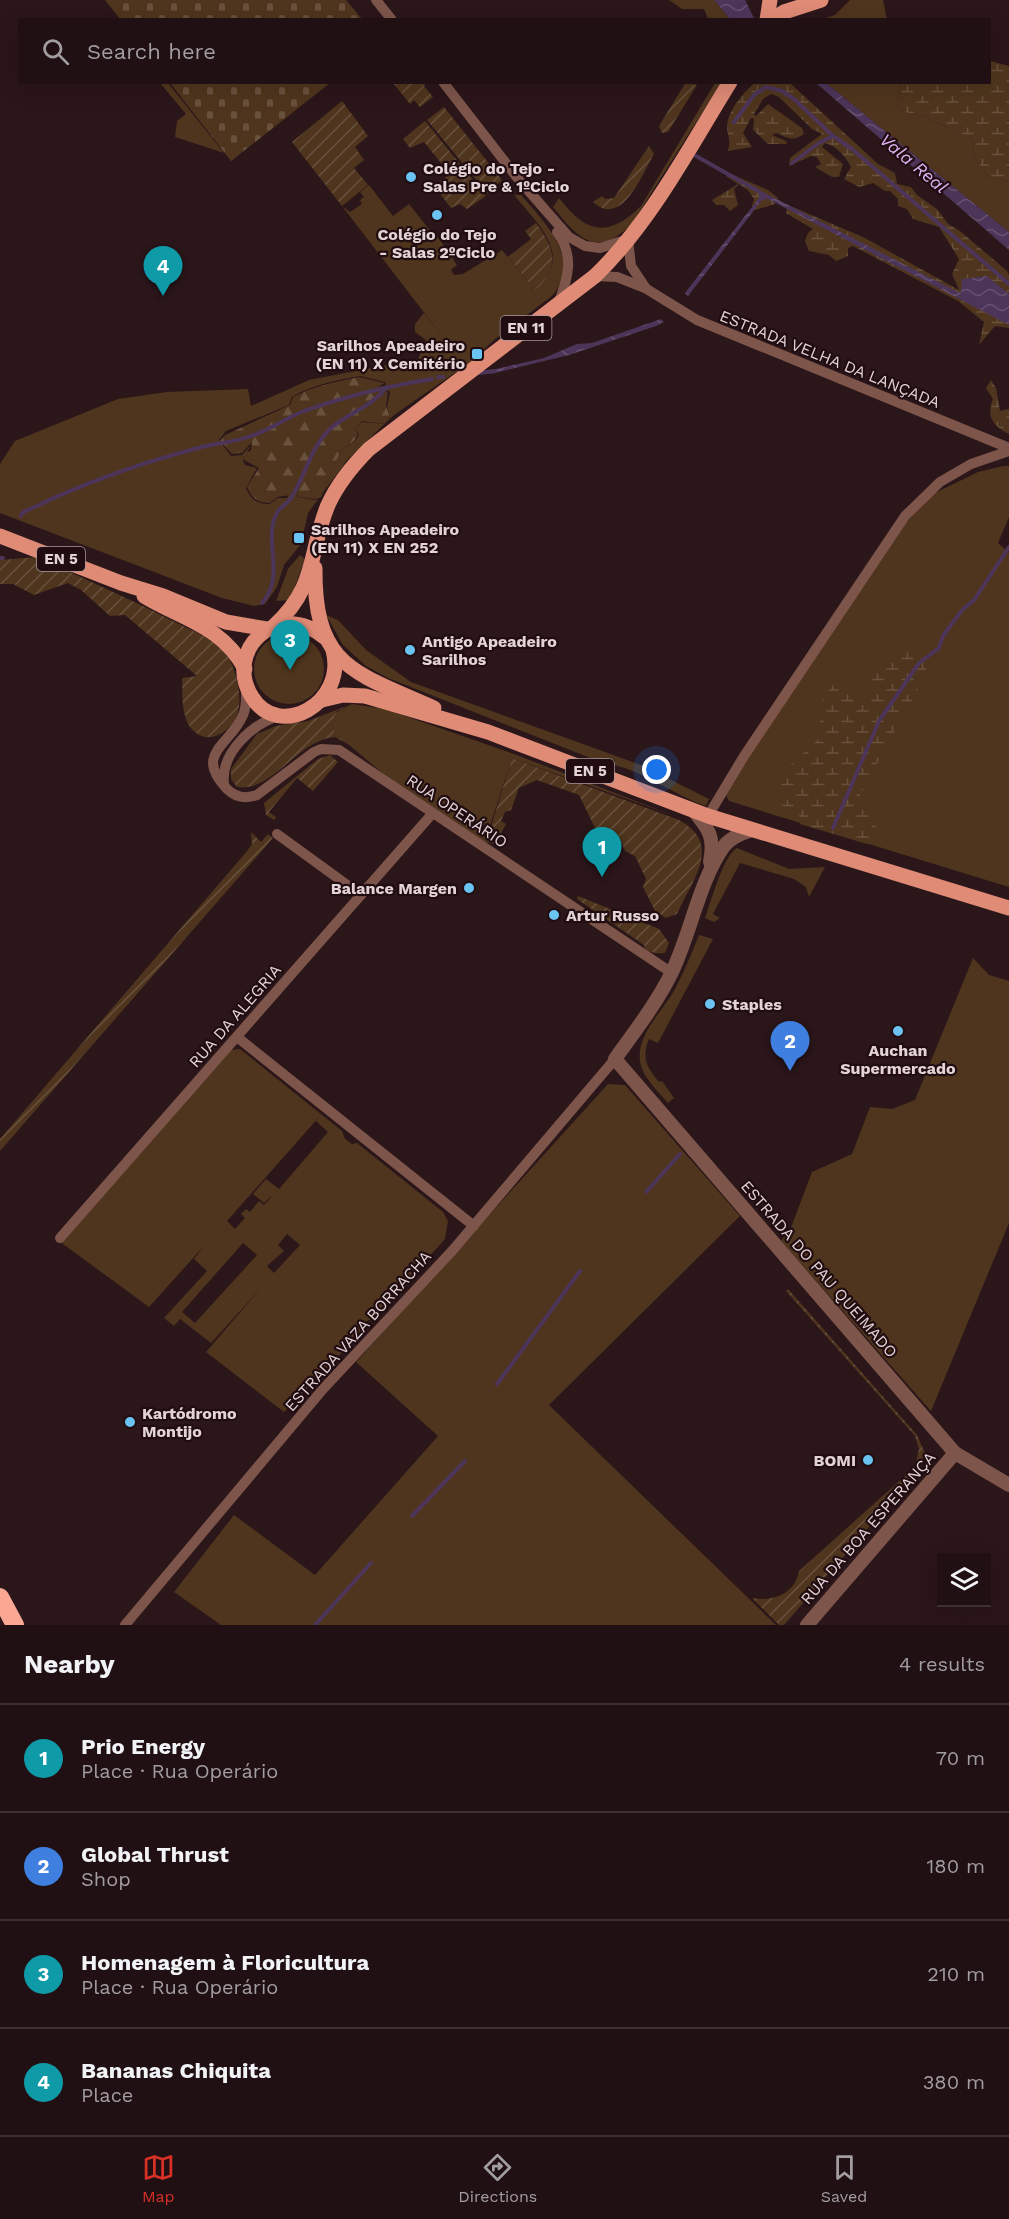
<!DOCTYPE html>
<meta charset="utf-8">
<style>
:root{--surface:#201014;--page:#28191d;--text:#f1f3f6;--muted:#a29da0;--line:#3d3034;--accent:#d93025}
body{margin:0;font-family:"Work Sans",sans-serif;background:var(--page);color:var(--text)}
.controls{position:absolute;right:18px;bottom:18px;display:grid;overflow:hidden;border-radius:0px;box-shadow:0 6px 24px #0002}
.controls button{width:54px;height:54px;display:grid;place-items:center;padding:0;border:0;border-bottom:2px solid var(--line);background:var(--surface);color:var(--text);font:30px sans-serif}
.you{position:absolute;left:657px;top:770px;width:21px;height:21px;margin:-15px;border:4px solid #fff;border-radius:50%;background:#1a73e8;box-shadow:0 0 0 9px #1a73e833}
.badge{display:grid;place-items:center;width:39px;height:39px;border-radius:50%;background:var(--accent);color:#fff;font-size:20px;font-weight:700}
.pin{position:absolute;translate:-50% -50px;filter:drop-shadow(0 2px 3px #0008)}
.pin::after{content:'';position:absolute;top:32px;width:21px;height:18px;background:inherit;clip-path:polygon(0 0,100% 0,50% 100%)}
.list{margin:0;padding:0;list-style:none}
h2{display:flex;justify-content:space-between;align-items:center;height:78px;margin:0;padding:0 24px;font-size:26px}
h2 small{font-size:20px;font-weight:400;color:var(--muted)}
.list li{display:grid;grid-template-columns:39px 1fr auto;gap:18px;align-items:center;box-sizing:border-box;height:108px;padding:0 24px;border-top:2px solid var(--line)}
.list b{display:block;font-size:22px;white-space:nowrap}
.list p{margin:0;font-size:20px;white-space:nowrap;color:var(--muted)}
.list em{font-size:20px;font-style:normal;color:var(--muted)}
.icon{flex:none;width:33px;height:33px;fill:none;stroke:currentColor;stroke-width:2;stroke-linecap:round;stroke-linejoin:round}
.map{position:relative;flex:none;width:1009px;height:1625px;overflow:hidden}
.search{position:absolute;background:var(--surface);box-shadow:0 6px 24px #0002;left:18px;right:18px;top:18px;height:66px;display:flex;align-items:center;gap:15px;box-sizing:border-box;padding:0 21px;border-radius:0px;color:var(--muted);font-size:22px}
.sheet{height:510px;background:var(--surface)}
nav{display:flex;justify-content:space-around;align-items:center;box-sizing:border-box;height:84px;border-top:2px solid var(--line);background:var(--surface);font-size:16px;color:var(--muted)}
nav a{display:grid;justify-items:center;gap:3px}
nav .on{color:var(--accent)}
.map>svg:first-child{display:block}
.grass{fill:#4f351d;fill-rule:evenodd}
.forest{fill:url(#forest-firs)}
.wetland{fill:url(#wetland-marsh)}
.cemetery{fill:url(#cemetery-stones)}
.garden{fill:url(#garden-furrows)}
.water{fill:url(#water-waves)}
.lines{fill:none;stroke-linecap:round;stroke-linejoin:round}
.stream{stroke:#4d3559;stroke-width:4}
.minor{stroke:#7d554a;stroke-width:10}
.tertiary{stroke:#7d554a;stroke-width:14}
.primary{stroke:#df8b76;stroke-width:15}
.motorway{stroke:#faa893;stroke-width:18}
.poi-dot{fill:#6bc3f2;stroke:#210d11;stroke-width:2}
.labels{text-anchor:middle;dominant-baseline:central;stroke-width:4.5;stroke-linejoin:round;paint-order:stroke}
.shield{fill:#210d11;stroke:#a8989a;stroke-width:1.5}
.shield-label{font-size:15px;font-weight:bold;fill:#e2d3d5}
.poi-label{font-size:16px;font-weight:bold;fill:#e2d3d5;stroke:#210d11;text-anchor:start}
.street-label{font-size:16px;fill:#e2d3d5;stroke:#210d11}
.water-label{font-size:18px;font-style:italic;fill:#deb4f3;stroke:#210d11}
</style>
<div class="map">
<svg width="1009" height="1625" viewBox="0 0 1009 1625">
<defs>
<pattern id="forest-firs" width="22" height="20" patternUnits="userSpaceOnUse" patternTransform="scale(1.5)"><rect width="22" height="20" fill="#4f351d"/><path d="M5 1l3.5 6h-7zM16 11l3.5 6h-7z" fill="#68513d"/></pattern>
<pattern id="wetland-marsh" width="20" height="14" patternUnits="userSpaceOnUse" patternTransform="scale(1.5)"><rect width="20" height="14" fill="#4f351d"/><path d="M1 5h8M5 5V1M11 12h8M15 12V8" fill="none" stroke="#68513d"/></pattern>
<pattern id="cemetery-stones" width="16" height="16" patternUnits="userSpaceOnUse" patternTransform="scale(1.5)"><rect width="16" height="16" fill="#4f351d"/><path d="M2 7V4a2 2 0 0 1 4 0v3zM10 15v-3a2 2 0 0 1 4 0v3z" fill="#68513d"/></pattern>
<pattern id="garden-furrows" width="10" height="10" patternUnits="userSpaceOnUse" patternTransform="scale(1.5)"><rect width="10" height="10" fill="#4f351d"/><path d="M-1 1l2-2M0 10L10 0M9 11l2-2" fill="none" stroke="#68513d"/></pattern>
<pattern id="water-waves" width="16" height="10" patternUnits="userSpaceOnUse" patternTransform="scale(1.5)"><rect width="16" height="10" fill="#4d3559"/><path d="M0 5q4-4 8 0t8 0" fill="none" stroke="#665170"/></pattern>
</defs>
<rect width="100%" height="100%" fill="#2b161a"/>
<!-- grass -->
<g class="grass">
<path d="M669,0H714L730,19H708L704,9H682Z"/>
<path d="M850,0H883L887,19H823L835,15Z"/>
<path d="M160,83H168L224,153L175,137L177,121L186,114Z"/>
<path d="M715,83H720L716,91L631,225C595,259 577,237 553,207L559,198C586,233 607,239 641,206Z"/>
<path d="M826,83H901L898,104L904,112L923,116L972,139L974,156L988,177L1009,181V232Z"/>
<path d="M369,185L393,216L409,204L436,238L438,237L457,265L451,270L454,275L463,274L502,250L535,290C576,257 537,223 514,195H521C545,223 583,259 552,296L495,339L472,361L394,415L348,459L308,513L301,544L284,565L277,587L265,604L254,606L222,598L0,513V464L15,441L118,399L167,392L248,389L251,406L309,380L418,359L426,340L415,332V324L424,313L456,354L342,206L350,212L362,204L360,200L364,197L360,192ZM360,376L385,382L386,385L378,388L383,389V394L388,390L390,392L387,407L390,417L384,424L362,422L355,428L359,435L355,441L341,450L321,497L316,500L297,497L299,482L287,498H277L270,504C257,504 251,500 246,488L257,468L245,465L243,460L251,445L242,455L231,456L219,440L226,431L289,405L292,397C312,385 337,380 360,376Z"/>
<path d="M1003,466H1009V517L998,543L1009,553V887L729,801L724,791L907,521L933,494L978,472Z"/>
<path d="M300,555L305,559L290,600L276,601L288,569Z"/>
<path d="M326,615L338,620L366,650L411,682L641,765L709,799L706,806C674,795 647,773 614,765L615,760L608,758L606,762L593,759L388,678L366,666L343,645Z"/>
<circle cx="289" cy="669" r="35"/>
<path d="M352,704L385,709L514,754L672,815L512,758L487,835L498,841L493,844L484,842L399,787L336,734L331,723L333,714Z"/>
<path d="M737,848L789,869L825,867L809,897L806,887L794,879L740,863L713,914L720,918L714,922L705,918C711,902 723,856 737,848Z"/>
<path d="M699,935L713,939L658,1043L649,1039C641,1059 647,1067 659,1082L662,1081L674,1098L668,1103C658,1091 642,1077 640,1061C636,1034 665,1009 676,987C685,970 692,952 699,935Z"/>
<path d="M973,958L989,975L1009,981V1223L931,1411L781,1241L790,1230L812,1172L852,1154L870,1107L892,1109L915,1100Z"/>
<path d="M240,1049L342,1131L345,1139L352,1144L357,1143L443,1212L448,1221L445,1239L376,1317L367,1321L368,1326L284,1412L206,1352L261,1288L211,1343L180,1319L174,1326L164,1318L207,1271L194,1259L204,1246L149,1307L59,1241L229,1050ZM320,1116L316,1121L328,1132L279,1189L266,1179L253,1194L264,1203L274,1194L264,1205L259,1201L250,1212L246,1209L241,1214L245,1218L235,1229L227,1221ZM287,1234L300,1245L274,1273L267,1266L284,1251L278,1245ZM243,1243L257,1255L195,1323L182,1312Z"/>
<path d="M608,1084L625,1085L740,1216L549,1405L776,1625H221L174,1592L234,1515L315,1575L438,1436L356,1362Z"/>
</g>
<!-- forest -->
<path class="forest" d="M360,377L384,383L375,390H381V395L388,391L386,406L390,417L384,424L362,421L355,428L358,435L354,441L341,450L321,497L316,499L298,497L297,483L291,495L277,497L270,503C257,503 252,498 247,487L259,468L244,460L245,454L251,450L252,442L242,453L232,454L220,441L225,435L290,405L293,397C313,386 338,381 360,377Z"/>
<!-- wetland -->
<g class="wetland">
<path d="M990,61L1009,66V181L988,177L974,156L972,139L923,116L904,112L898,104L901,83L990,82Z"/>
<path d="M756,82L791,84L878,164L895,173L897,184L911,187L917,195L937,209L948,224L960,231L1007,271L1009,275V328L995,326L979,345L984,322L958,301L853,246L848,248V256L836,261L829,255L809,251L805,241L808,233L813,229L786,213L788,205L863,237L959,290L952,274L959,259L939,227L913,219L907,209L898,206V199L890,191H885L873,183L859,187L844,179L851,167C846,157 837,146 825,143L822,147L843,164L839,177H832L815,167L821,164L817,157L811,156L789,166L790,158L822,134L812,129L779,97L771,94L763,99L754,114L756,116L768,104L802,128L804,134C793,142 788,138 776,133L772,135L786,141L787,144H768L753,130L754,119L751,118L743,133L752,147L728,151C731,139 728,138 727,127C727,112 744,91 756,82Z"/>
<path d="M731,174L768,190L778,198L775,204L755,210L752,206L754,199L748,190L739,184L734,189L738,205L730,211L724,205H716L712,200L738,184L726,176Z"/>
<path d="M991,380L996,388L1000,411L1009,409V434C993,426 986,417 993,399L986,388Z"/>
<path d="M903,645L913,648L928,664L921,684L860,795L865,811L876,827L867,844L800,824L801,817L780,804L777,785L791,764L818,740L823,697L835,682L847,681L857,691L869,692L875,670Z"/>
</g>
<!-- cemetery -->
<g class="cemetery">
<path d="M105,0H346L362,19H120Z"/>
<path d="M170,83H330L231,161Z"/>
</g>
<!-- garden -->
<g class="garden">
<path d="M686,82L697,85L668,132L662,133L659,126Z"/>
<path d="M393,83H425L424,86L433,97L420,107L414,100L410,104Z"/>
<path d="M342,101L368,136L355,147L364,160L354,168L368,185L342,206L292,142Z"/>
<path d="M444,107L502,180L488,194L427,120Z"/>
<path d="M425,121L486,196L467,209L460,204L451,208L434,186L450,174L424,142L410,148L403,139Z"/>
<path d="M649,146L654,154C642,174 622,229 593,202L602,196L605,199L614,198Z"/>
<path d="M536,223C554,247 562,268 535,290L508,257L531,239L525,231Z"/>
<path d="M37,557C85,579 134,601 181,625C195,632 214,639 224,651C235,664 243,695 238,712C233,729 213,745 196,733C180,721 183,696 182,678L197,676L125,615L110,616L81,590L68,583L34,595L13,584H0V560Z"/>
<path d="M352,704L337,711L331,723L336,734L349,745L335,737C297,740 272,793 237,787L231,779V769L257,734L276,726L308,721Z"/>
<path d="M330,755L338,762L313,791L297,778L269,812L276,817L274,820L266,815L264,803L318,759Z"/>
<path d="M512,758L679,820C723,844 693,879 677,914L666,918L655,911L643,887L646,879L635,856L625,851L618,835L595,828L579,795L537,780L519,788L511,810L505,812L501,821L506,824L500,835L489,833Z"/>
<path d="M251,832L261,842L268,834L273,838L0,1151V1139L248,850L252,844Z"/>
<path d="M578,896L659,929L669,943L665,953C658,954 645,953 644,945L577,899Z"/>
<path d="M788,1289L917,1435L925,1453L919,1469L784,1625H779L752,1598C773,1602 795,1594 799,1571L915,1467L919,1449L915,1436L786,1291Z"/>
</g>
<!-- water -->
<g class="water">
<path d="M714,0H745L754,18L730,19Z"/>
<path d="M816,83H826L1009,232V250Z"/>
<path d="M751,189L759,190L958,292H961L962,279L987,276L1009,294V325L768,199L762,200L688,296L685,293L759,198V193Z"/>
<path d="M661,319L664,322L656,326L569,355L491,374L492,370L544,358L577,344L592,343Z"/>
</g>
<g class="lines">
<!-- stream -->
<g class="stream">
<path d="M734,122L754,95L766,87L782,91L794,99L833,136"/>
<path d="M696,156L758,191"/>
<path d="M792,163L819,143L833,136L852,149L1009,284"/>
<path d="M479,373L495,371"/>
<path d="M438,377H443"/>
<path d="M21,516L22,513C80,484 140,463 202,447C218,443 235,442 251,436C270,430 286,418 304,411C346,396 389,386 432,379"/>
<path d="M0,558H3"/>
<path d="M262,603C287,576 261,537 278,511C282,506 288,503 291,498C306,475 310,447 332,427C351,412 372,406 387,387"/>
<path d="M833,828L879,721L919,663L939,648L943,636L962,610L974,600L1009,547"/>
<path d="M646,1192L680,1154"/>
<path d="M497,1384L580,1271"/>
<path d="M412,1516L465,1461"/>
<path d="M315,1625L371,1563"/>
</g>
<!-- minor -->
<g class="minor">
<path d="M376,0L392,20"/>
<path d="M443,82L519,180L569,237L585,246L600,248L628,239L631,266L645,287"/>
<path d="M557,232C575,256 568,279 558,304"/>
<path d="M595,276L617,277L645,288L697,320L1009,448"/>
<path d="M246,688C246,697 247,707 243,715C230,746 193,753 227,789C236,798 246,799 257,795L314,752L321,749L339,750L672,973"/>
<path d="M224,784C220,753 253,723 280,716"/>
<path d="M708,816L744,756L905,516L940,482L971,464L1009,451"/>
<path d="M277,834L361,895"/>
<path d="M237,1037L474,1226"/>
<path d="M60,1238L432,814"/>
<path d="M125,1625L323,1389L452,1251L615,1059"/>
</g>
<!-- tertiary -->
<g class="tertiary">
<path d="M693,810C709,829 715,837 710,862"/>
<path d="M752,830C742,833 731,837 724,846C699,881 690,936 671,974C656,1004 635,1031 615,1059L955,1453L1009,1485"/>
<path d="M807,1625L955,1453"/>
</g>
<!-- primary -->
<g class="primary">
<path d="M767,20L770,0"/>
<path d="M772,20L784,12L821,0"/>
<path d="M0,536L121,583L163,596L226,622L267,629"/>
<path d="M315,568C314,667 354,672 434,708"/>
<path d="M144,596C184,620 222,626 245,669"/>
<path d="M274,626C318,586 308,553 328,505C338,483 352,466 369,449L595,276C651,222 689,148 730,82"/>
<path d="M324,637C277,599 223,651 252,697C279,741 347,703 333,650"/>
<path d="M322,700L343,695L365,696L488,732L708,816L1009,908"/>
</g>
<!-- motorway -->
<path class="motorway" d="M0,1597L15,1625"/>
</g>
<!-- markers -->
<g class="poi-dot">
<circle cx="411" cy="177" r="6"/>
<circle cx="437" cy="215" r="6"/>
<rect x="471" y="348" width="12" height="12" rx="3"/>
<rect x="293" y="532" width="12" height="12" rx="3"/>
<circle cx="410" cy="650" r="6"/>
<circle cx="469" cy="888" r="6"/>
<circle cx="554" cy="915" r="6"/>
<circle cx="710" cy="1004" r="6"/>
<circle cx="898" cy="1031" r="6"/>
<circle cx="130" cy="1422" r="6"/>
<circle cx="868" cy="1460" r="6"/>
</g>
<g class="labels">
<!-- shield labels -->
<g class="shield">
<rect x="500.5" y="316" width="51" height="24" rx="4.5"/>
<rect x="37" y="547" width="48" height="24" rx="4.5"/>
<rect x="566" y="759" width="48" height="24" rx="4.5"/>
</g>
<g class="shield-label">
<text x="526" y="328">EN 11</text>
<text x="61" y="559">EN 5</text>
<text x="590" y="771">EN 5</text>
</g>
<!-- poi labels -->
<g class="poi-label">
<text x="423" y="168">Colégio do Tejo -<tspan x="423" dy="18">Salas Pre &amp; 1ºCiclo</tspan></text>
<text x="437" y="234" text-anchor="middle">Colégio do Tejo<tspan x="437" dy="18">- Salas 2ºCiclo</tspan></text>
<text x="465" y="345" text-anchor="end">Sarilhos Apeadeiro<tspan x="465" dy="18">(EN 11) X Cemitério</tspan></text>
<text x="311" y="529">Sarilhos Apeadeiro<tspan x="311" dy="18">(EN 11) X EN 252</tspan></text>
<text x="422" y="641">Antigo Apeadeiro<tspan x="422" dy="18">Sarilhos</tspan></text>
<text x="457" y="888" text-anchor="end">Balance Margen</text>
<text x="566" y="915">Artur Russo</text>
<text x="722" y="1004">Staples</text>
<text x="898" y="1050" text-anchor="middle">Auchan<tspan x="898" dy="18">Supermercado</tspan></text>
<text x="142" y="1413">Kartódromo<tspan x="142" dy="18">Montijo</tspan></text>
<text x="856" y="1460" text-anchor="end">BOMI</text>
</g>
<!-- street labels -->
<g class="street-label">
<text transform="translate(830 359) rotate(22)">ESTRADA VELHA DA LANÇADA</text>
<text transform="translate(457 811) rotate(34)">RUA OPERÁRIO</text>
<text transform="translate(235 1016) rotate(-49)">RUA DA ALEGRIA</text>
<text transform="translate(819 1269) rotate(49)">ESTRADA DO PAU QUEIMADO</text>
<text transform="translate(358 1331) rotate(-48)">ESTRADA VAZA BORRACHA</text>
<text transform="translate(868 1528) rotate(-49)">RUA DA BOA ESPERANÇA</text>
</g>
<!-- water labels -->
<g class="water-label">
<text transform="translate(914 163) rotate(40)">Vala Real</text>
</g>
</g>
</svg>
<div class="controls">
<button><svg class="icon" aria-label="layers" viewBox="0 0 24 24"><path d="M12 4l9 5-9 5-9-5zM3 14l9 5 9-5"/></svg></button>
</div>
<div class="you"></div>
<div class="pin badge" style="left:602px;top:877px;background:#0f9aa8">1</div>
<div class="pin badge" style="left:790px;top:1071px;background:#3f7fe0">2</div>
<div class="pin badge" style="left:290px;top:670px;background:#0f9aa8">3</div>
<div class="pin badge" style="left:163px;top:296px;background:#0f9aa8">4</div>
<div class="search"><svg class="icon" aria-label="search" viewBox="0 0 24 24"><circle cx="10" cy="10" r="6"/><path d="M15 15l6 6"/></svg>Search here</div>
</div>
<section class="sheet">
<h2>Nearby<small>4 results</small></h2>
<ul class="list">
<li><span class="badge" style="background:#0f9aa8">1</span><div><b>Prio Energy</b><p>Place · Rua Operário</p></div><em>70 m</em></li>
<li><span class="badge" style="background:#3f7fe0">2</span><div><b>Global Thrust</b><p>Shop</p></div><em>180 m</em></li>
<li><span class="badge" style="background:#0f9aa8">3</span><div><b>Homenagem à Floricultura</b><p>Place · Rua Operário</p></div><em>210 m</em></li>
<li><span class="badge" style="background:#0f9aa8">4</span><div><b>Bananas Chiquita</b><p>Place</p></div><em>380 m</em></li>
</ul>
</section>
<nav>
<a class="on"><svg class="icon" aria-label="map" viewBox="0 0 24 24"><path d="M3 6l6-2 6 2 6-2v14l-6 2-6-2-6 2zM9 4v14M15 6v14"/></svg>Map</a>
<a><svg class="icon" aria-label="directions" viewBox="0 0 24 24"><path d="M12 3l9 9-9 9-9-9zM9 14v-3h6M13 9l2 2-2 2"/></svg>Directions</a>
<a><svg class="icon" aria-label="saved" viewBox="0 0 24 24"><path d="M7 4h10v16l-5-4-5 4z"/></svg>Saved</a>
</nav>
